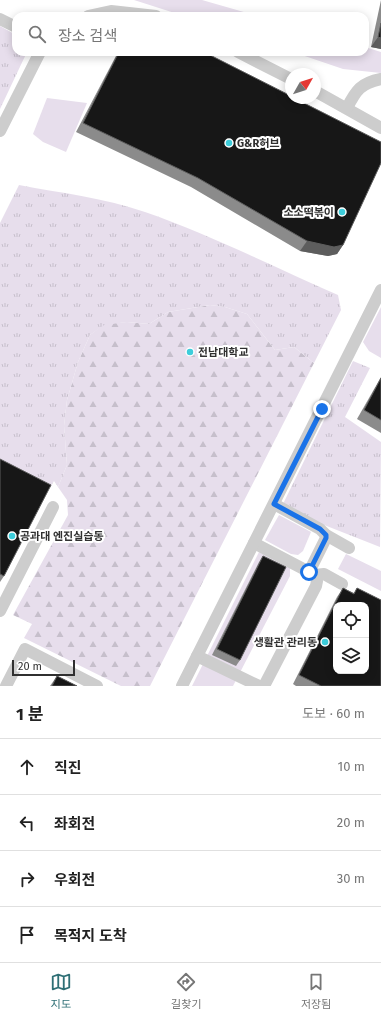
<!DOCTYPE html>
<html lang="ko">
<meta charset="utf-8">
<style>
:root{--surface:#fff;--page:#f6f6f6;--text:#222;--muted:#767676;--line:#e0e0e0;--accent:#2e6f75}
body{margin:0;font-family:"Fira Sans","Noto Sans KR",sans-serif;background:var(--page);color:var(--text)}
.controls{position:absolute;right:12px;bottom:12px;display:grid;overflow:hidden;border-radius:8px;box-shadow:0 2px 10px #0003}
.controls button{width:36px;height:36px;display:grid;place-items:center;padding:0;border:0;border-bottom:1px solid var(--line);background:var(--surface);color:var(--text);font:20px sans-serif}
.compass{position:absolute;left:285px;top:68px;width:36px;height:36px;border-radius:50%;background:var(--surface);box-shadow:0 2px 10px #0003;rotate:51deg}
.scale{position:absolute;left:12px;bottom:10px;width:63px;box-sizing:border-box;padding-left:4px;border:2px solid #303030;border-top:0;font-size:11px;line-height:14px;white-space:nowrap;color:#303030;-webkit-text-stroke:3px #fff;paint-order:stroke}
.stop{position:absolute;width:12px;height:12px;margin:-9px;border:3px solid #1a73e8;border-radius:50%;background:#fff}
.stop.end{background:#1a73e8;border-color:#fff;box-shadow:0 1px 4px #0008}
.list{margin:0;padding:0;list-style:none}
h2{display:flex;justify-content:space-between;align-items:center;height:52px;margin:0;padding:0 16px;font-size:17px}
h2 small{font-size:13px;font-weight:400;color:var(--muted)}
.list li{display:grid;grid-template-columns:26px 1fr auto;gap:12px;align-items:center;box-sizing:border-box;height:56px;padding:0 16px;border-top:1px solid var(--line)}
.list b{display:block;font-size:15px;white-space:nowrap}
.list em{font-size:13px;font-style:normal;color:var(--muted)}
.icon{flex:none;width:22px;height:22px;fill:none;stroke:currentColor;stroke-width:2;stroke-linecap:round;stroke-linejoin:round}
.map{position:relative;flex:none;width:381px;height:686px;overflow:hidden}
.search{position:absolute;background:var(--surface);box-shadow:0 2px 10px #0003;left:12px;right:12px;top:12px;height:44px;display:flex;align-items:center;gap:10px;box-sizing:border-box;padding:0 14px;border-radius:12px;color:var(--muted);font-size:15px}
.sheet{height:276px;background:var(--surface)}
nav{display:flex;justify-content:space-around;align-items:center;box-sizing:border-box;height:56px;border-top:1px solid var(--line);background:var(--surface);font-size:11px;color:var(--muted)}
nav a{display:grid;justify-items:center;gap:2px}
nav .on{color:var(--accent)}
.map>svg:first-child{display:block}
.green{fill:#e7deec}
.forest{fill:url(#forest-firs)}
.park{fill:url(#park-tufts)}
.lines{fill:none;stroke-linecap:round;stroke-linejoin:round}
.service{stroke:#cdcdcd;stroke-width:12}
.wall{fill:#8b8b8b}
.shaded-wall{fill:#5d5d5d}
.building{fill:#171717;stroke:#5d5d5d;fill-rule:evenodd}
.route{stroke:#1a73e8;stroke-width:5}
.poi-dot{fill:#3dcddb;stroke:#fff;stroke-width:1.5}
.labels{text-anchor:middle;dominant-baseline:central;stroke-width:4;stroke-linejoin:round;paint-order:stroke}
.poi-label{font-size:11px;font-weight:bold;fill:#303030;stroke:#fff;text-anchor:start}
</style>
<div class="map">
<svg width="381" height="686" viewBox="0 0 381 686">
<defs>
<pattern id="forest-firs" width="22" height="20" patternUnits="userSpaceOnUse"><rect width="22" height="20" fill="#e7deec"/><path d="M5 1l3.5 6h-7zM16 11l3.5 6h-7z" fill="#c6bfcb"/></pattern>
<pattern id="park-tufts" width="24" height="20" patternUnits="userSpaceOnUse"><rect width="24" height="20" fill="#e7deec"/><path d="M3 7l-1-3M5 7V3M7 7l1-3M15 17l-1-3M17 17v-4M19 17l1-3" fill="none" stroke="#c6bfcb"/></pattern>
</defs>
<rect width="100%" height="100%" fill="#fff"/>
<!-- green -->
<g class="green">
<path d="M134,0H202L258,16H184Z"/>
<path d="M365,47L381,52V73L343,69L293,52H365Z"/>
<path d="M47,98L87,103L66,152L43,142L33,134Z"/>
<path d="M381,307V358L369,351L363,342Z"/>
<path d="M279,515L311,532L303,551L298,555L291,554L265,540Z"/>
<path d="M259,552L290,568V576L233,686H192Z"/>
<path d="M346,554L381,571V591L338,569Z"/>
</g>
<!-- forest -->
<path class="forest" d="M210,305L225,307L247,314L275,350L294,347L314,363L150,686H121L24,638L32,624L13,615L68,515L67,500L58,487L67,465L64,426L67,400L78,362L90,335L104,324L127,322L149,324L168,312Z"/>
<!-- park -->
<g class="park">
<path d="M0,26L16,35V52H27L0,109Z"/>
<path d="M19,185C61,193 105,198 145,212C211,235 274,267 338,295L341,310L314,363L294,347L275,350L247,314L225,307L210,305L168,312L149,324L127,322L104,325L90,335L78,362L67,400L64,426L67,465L58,487L54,481L50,488L0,463V223Z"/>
<path d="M353,361L370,368L345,417L381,442L380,547L281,508Z"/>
</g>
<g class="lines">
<!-- service -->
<g class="service">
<path d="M88,16L111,11L156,16"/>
<path d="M0,19L16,27"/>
<path d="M238,52L291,79"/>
<path d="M315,91L381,128"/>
<path d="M347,108C356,90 361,83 381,79"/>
<path d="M0,131L40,52"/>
<path d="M274,504L320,529L326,535L349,548"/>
<path d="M254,543L315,575L324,574L342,584"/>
<path d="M309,572L326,538V535"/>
<path d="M0,611L53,507"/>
<path d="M197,656L259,686"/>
<path d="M6,686L25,649L97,686"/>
<path d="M182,686L381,290"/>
<path d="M264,686L316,586L317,581L315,575"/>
</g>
</g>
<!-- wall -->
<g class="wall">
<path d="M381,0V49L371,47Z"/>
<path d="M118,52H204L343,245L337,254L328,256L300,251L191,187L76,132Z"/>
<path d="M381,377V433L357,419Z"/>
<path d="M0,459L4,576L0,582Z"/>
<path d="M263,556L240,660L236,666L212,655L259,562Z"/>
<path d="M343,588L354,593L357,588L381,686H296L293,684L337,597Z"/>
<path d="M57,676L77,686H50Z"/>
</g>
<!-- shaded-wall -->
<g class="shaded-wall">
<path d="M378,37L381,38V49L371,47Z"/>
<path d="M307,241L343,245L337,254L328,256L300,251Z"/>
</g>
<!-- building -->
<g class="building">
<path d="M381,23V38L378,37Z"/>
<path d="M119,52H204L291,96V98H294L381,142V163L343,245L334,247L307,241L198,178L83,123Z"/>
<path d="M381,378V420L364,410Z"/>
<path d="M0,459L51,485L4,576L0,574Z"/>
<path d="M263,556L286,567L240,660L217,649Z"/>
<path d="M343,588L354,594L357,588L381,600V686H321L299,675ZM336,605H366V671H336Z"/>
<path d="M57,676L77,686H52Z"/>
</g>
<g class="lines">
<!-- route -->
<path class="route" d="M309,572L326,538V535L320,529L274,504L322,409"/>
</g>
<!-- markers -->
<g class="poi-dot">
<circle cx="229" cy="143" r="4"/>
<circle cx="342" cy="212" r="4"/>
<circle cx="190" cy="352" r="4"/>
<circle cx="12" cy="536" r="4"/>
<circle cx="325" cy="642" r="4"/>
</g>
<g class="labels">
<!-- poi labels -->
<g class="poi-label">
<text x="237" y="143">G&amp;R허브</text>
<text x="334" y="212" text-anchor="end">소소떡볶이</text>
<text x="198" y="352">전남대학교</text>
<text x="20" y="536">공과대 엔진실습동</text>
<text x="317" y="642" text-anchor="end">생활관 관리동</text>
</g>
</g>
</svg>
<div class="controls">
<button><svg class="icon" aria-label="locate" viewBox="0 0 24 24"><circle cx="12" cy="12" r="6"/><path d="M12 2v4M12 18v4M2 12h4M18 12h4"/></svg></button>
<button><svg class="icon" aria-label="layers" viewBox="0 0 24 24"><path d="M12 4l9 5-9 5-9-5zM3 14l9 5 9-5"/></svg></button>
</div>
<svg class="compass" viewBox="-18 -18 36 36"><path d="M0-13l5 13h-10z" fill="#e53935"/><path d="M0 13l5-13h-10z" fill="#767676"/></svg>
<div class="scale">20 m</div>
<div class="stop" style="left:309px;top:572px"></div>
<div class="stop end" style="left:322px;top:409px"></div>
<div class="search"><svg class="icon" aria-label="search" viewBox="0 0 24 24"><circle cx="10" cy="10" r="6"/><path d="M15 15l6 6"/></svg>장소 검색</div>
</div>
<section class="sheet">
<h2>1 분<small>도보 · 60 m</small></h2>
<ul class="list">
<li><svg class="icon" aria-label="ahead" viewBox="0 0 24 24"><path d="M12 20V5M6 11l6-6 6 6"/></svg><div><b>직진</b></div><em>10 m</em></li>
<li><svg class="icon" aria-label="left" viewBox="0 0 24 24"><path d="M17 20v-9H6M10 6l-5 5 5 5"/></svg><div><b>좌회전</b></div><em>20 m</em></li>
<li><svg class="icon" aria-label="right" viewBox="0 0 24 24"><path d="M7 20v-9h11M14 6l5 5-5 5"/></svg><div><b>우회전</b></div><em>30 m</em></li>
<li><svg class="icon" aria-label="arrive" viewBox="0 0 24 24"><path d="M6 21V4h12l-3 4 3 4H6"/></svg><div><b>목적지 도착</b></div></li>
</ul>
</section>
<nav>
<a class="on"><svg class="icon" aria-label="map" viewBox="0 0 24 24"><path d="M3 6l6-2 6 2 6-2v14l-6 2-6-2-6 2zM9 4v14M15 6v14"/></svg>지도</a>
<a><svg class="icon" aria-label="directions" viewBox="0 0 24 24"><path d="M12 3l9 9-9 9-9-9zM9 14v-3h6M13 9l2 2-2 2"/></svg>길찾기</a>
<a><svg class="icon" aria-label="saved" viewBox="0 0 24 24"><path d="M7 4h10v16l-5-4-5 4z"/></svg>저장됨</a>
</nav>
